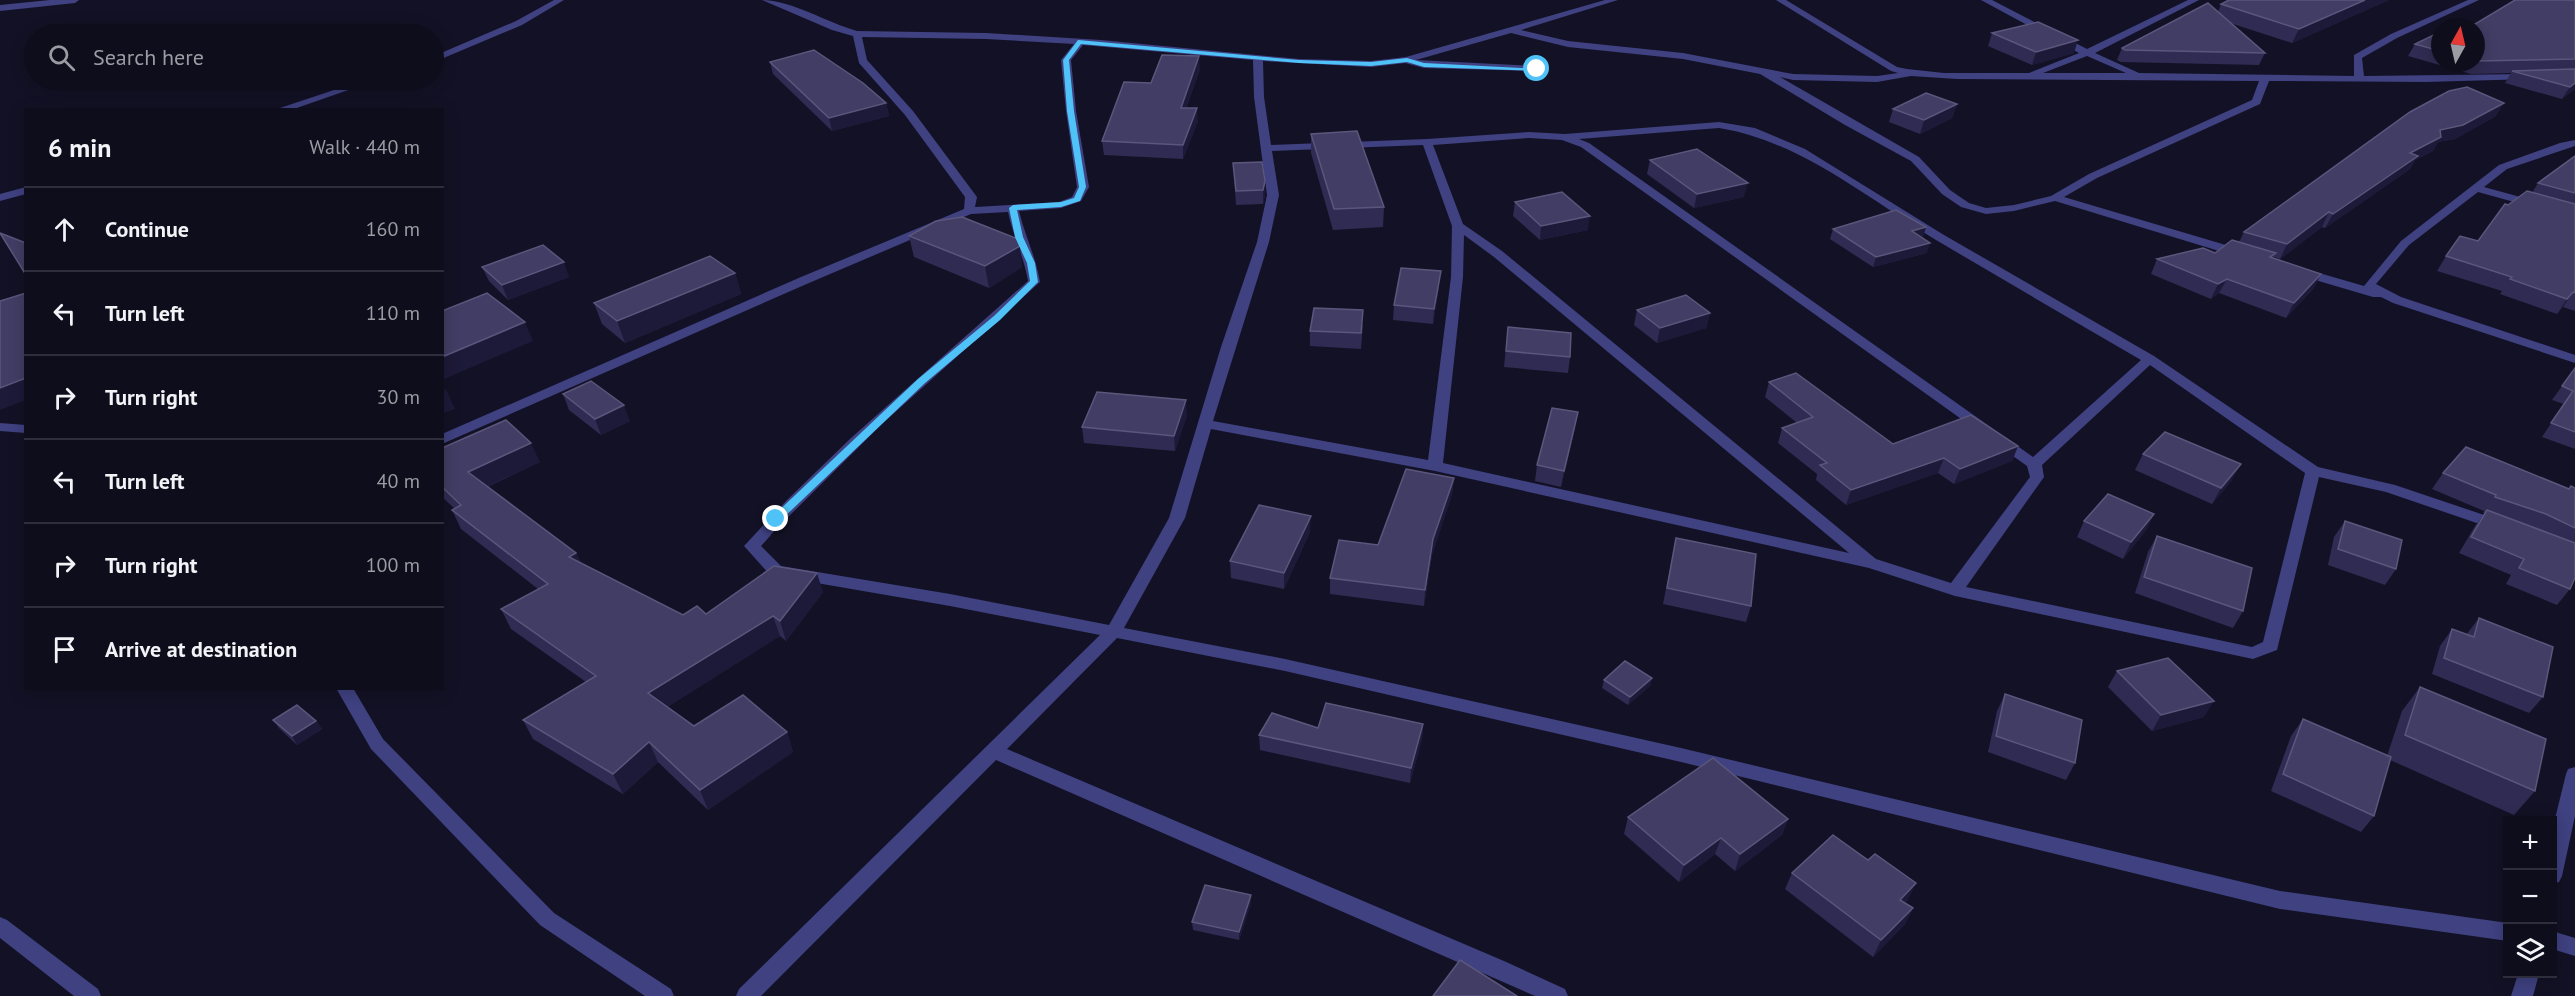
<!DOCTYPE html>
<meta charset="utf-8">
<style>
:root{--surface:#0e0d1c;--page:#1c1b29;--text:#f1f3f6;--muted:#9b9ca3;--line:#2e2d3b}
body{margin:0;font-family:"PT Sans",sans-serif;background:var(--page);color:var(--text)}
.controls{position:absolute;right:18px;bottom:18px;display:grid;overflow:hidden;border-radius:0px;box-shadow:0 3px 15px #0003}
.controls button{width:54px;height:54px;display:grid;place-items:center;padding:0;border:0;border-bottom:2px solid var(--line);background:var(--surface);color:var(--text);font:30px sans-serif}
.compass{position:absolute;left:2431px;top:18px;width:54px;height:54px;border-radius:50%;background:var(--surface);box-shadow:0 3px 15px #0003;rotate:8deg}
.stop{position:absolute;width:18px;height:18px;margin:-14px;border:4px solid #4fc3f7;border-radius:50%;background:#fff}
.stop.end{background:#4fc3f7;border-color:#fff;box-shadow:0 2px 6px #0008}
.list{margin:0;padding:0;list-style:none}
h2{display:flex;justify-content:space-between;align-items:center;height:78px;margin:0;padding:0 24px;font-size:26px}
h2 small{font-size:20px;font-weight:400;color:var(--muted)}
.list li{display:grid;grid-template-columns:39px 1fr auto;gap:18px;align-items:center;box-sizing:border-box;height:84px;padding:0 24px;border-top:2px solid var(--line)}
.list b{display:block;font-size:22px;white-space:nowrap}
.list em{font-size:20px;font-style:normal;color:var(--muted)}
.icon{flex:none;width:33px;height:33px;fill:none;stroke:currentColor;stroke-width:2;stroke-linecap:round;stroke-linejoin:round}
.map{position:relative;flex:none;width:2575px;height:996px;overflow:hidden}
.search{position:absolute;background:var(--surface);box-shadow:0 3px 15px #0003;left:24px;top:24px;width:420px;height:66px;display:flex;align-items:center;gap:15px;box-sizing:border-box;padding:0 21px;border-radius:33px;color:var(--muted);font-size:22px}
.panel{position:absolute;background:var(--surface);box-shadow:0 3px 15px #0003;left:24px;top:108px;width:420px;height:582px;border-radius:0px}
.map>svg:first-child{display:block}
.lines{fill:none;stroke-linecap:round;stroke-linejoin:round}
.minor{fill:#3f4181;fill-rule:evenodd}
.wall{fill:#302b52}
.shaded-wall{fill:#1d1938}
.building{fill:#423d64;stroke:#5a567c;stroke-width:1.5}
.route{fill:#4fc3f7}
</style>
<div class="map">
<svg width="2575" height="996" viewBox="0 0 2575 996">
<rect width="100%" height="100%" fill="#131125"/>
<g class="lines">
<!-- minor -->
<g class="minor">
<path d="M50,0H79L75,3L0,11V5Z"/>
<path d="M554,0H564L522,25L434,62V56L516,21Z"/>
<path d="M762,0C791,0 828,23 857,31L986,33L1101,40L1299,59L1371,61L1406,57L1605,0H1618L1521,30L1568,41L1683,53L1793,74L1877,76L1898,73L1891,71L1776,0H1786L1897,67L1907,69L1944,73H2029L2079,53L1981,0H1992L2087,49L2188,0H2199L2095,53L2139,73L2354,76V55L2391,34L2468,0H2479L2397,38L2362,58L2364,76L2528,74L2533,77L2531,79L2425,82L2269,81L2260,104L2097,178L2064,197L2246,251V257L2242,258L2055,201L2014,211L1986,214L1961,207L1942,194L1911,161L1845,125L1760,74L1683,59L1568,47L1511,33L1416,60L1537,66L1540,67V71L1424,68L1405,63L1371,67L1263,61L1264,97L1271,145L1427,139L1529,132L1565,134L1719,122L1755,128L1805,149L1944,235L2154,356L2318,467L2395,485L2505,522L2508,526L2500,531L2386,492L2319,477L2277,650L2253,659L1955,596L1869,568L1435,471L1211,429L1185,518L1124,628L1285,659L1681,748L2280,891L2508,923V941L2280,909L1681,762L1285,671L1117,638L1007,749L1504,961L1565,989L1568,996H1535L996,760L761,996H736L739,989L1100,635L950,606L776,576L770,575L744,546L787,500L851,438L1028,281C1024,257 1013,236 1008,212L971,214L809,283L442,444V434L801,277L964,209L965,197L905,115L859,63L853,36L832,30ZM862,37L986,39L1074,44L1061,60L1066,111L1077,187L1072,197L1059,202L975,207L977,197L913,111L867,60ZM1083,45L1253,60L1254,97L1267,195L1257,242L1221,347L1169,518L1109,625L950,594L781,566L761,546L777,528L882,424L1040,282C1036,257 1025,236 1019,211L1061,208L1081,201L1089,187L1076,111L1071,60ZM2087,56L2126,73H2043ZM1911,76L1957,79L2259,81L2252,100L2089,174L2051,196L2014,205L1986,208L1969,203L1950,190L1919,157L1780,77L1793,80L1877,82ZM1719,128C1800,141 1867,198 1936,240C2004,280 2072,320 2141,360L2033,457L1589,143L1579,139ZM1529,138L1562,140L1581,147L2027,466L2030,477L1951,583L1876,559L1502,251L1463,224L1433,145ZM1423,145L1452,226L1451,277L1428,460L1213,421L1269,242L1279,195L1272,151ZM1464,235L1494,257L1849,553L1443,463L1463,277ZM2150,365L2305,473L2263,642L2252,647L1966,587L2044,477L2042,465Z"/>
<path d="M364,80H377L291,110H274Z"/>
<path d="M2575,140V146L2507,169L2484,187L2575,212V219L2478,192L2409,245L2376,284L2401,297L2575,355V363L2393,303L2381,297H2373L2298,275L2296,272L2302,268L2364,286L2401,241L2499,165L2560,143Z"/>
<path d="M26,187V194L0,201V194Z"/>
<path d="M0,423L26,425V433L0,431Z"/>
<path d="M336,688H353L383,739L554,913L671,989L674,996H645L540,925L371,749Z"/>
<path d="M2575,767V816L2562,876L2559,882L2552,884V831L2566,774L2568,769Z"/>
<path d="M0,917L7,920L98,989L101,996H74L0,938Z"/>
<path d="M2552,931L2575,938V956L2552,949Z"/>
<path d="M2518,974H2539L2533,996H2511Z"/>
</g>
</g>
<!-- wall -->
<g class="wall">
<path d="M2229,0H2389L2292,43L2230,23L2265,53L2259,65L2121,62L2117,60L2122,48L2218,12L2221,4Z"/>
<path d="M2575,0V89L2562,99L2505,83L2511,73L2471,74L2408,56L2415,44L2440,32V63H2476V27Z"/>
<path d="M1992,33L2074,53L2032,65L1988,46Z"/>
<path d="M770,62L886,103L889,116L832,131L773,74Z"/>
<path d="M1200,69L1186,108L1198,121L1183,159L1104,155L1102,141L1151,83Z"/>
<path d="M1957,104L1952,118L1920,134L1889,122L1893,109Z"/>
<path d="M2410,112L2496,116L2455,139L2438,142L2433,151L2415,160L2410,169L2325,228L2322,227L2280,259L2274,257L2273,258L2321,274L2313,289L2286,318L2219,293L2211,299L2151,274L2157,259L2215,253L2239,242L2244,232Z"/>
<path d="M1311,134L1384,207L1383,227L1333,230L1311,153Z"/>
<path d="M2575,156V311L2563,307L2557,314L2500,294L2502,291L2437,271L2446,256L2478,241L2508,205L2532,193L2538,183Z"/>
<path d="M1650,160L1744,197L1694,208L1647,174Z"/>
<path d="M1262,162L1265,195L1263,204L1236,205L1233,163Z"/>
<path d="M1515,202L1588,230L1540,240L1513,216Z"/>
<path d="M1926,227L1923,237H1922L1927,253L1873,267L1830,239L1833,229Z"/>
<path d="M909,236L1022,267L989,288L914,257Z"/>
<path d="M482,267L569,277L508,300L489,281Z"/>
<path d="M735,273L741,294L625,343L602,324L594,303Z"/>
<path d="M1439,286L1433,324L1393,320L1394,305Z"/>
<path d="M1637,310L1710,313L1706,328L1657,343L1634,325Z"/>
<path d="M1363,325L1361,349L1310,346V331Z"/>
<path d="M1508,327L1570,357L1568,373L1504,367Z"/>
<path d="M2575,368V449L2542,437L2564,404L2552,400Z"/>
<path d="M1769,382L1893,444L2018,446L2012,461L1954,484L1938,473L1846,505L1816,480L1817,474L1778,443L1782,428L1797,423L1765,397Z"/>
<path d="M563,394L630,421L601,435L569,410Z"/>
<path d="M1187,415L1175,451L1084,443L1082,427Z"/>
<path d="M1575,428L1561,487L1535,481L1537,465Z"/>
<path d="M442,448L540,462L487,487L576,553L581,563L683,615L706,614L823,592L786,641L780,636L667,707L694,726L787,732L793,752L708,810L658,762L623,794L533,739L523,720L586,682L511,629L501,609L538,589L461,529L452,510L454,508L442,497Z"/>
<path d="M2143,454L2232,480L2212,504L2135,470Z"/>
<path d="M2443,473L2568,489L2571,486L2575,488V578L2570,589L2557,605L2506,584L2511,575L2459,553L2475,526L2485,513H2483L2484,511L2432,489Z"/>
<path d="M1454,478L1452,494L1432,555L1424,606L1330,594V578L1378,545Z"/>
<path d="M2154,514L2146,530L2123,559L2077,537L2084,521Z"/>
<path d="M2345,521L2396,569L2385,585L2328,565L2334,537Z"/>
<path d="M1310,532L1284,589L1231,578L1230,561Z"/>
<path d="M2157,536L2243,611L2233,628L2135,593L2148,552Z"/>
<path d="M1676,538L1751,606L1746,622L1663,604Z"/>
<path d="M2479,618L2543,697L2529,713L2432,674L2440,646L2452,629L2466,635Z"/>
<path d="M2117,671L2204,717L2152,731L2108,687Z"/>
<path d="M1652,678L1650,686L1628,705L1602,688L1604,680Z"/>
<path d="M2420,687L2535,791L2514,815L2390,760L2374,816L2361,832L2271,791L2291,736L2303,719L2387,756L2402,711Z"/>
<path d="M2005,694L2075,763L2066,780L1988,752L1997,711Z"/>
<path d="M273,720L316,721L322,729L297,745L279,728Z"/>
<path d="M1423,724L1422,739L1410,783L1260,750L1259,735L1318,728Z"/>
<path d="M1628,817L1788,819L1782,835L1735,871L1715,854L1679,882L1624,834Z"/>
<path d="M1792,873L1908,900L1905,903L1913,908L1905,924L1873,957L1785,889Z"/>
<path d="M1251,903L1239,940L1193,930L1192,922Z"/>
</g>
<!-- shaded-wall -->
<g class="shaded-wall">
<path d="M2365,0H2389L2292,43L2299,29Z"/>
<path d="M2078,40L2074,53L2032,65L2036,52Z"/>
<path d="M1199,56L1200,69L1181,121V108Z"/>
<path d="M2575,83V89L2562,99L2570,87Z"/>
<path d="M886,103L889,116L832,131L829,118Z"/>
<path d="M2504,103L2496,116L2455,139L2438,142L2433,151L2415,160L2410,169L2325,228L2333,214L2440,130Z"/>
<path d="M1957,104L1952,118L1920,134L1924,120Z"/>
<path d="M1197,108L1198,121L1183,159V145Z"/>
<path d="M1265,181V195L1263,204V190Z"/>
<path d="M1748,183L1744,197L1694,208L1697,194Z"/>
<path d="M2329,212L2322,227L2280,259L2287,244Z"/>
<path d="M1590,216L1588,230L1540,240L1541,226Z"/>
<path d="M1926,227L1923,237L1909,241L1912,231Z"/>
<path d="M1930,243L1927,253L1873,267L1876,257Z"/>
<path d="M1020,246L1022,267L989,288L985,266Z"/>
<path d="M564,262L569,277L508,300L502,285Z"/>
<path d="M1441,271L1439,286L1433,324L1434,309Z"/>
<path d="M735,273L741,294L625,343L617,321Z"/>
<path d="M2321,274L2313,289L2286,318L2294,303Z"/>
<path d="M2227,279L2219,293L2211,299L2218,284Z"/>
<path d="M2573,292L2563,307L2557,314L2567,299Z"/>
<path d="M1710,313L1706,328L1657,343L1660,328Z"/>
<path d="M525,322L533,341L442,380V357Z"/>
<path d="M26,378V400L0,410V388Z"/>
<path d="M446,389L455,409L442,414V391Z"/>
<path d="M1186,400L1187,415L1175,451L1174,436Z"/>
<path d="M624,405L630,421L601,435L595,419Z"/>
<path d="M1578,412L1575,428L1561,487L1564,471Z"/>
<path d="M531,443L540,462L477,491L468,472Z"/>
<path d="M2018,446L2012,461L1954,484L1960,469Z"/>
<path d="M1944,458L1938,473L1846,505L1851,490Z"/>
<path d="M2241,464L2232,480L2212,504L2221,488Z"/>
<path d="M1454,478L1452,494L1432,555L1424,606L1425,590L1433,539Z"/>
<path d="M2154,514L2146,530L2123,559L2131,542Z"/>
<path d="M1311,516L1310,532L1284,589V573Z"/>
<path d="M576,553L585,573L569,557Z"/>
<path d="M817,573L823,592L786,641L780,621Z"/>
<path d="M773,616L780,636L657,713L648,693Z"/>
<path d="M1652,678L1650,686L1628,705L1630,697Z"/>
<path d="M2214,701L2204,717L2152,731L2161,715Z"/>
<path d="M316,721L322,729L297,745L292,736Z"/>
<path d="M1423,724L1422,739L1410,783L1411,768Z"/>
<path d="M787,732L793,752L708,810L700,790Z"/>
<path d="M649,742L658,762L623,794L613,774Z"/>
<path d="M1788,819L1782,835L1735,871L1740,854Z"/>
<path d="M1721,838L1715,854L1679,882L1684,865Z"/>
<path d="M1916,883L1908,900L1893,916L1900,900Z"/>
<path d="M1251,895V903L1239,940V932Z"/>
<path d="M1913,908L1905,924L1873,957L1881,940Z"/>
</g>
<!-- building -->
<g class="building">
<path d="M2229,0H2365L2299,29L2221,4Z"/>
<path d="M2515,0H2575V59L2476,61V27H2470Z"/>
<path d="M2208,3L2265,53L2125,50L2122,48Z"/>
<path d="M2038,22L2078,40L2036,52L1992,33Z"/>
<path d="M2455,24L2466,27H2449Z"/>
<path d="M2440,32V51L2415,44Z"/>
<path d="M814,50L863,83L886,103L829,118L770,62Z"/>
<path d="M1162,55L1199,56L1181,108H1197L1183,145L1102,141L1124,82L1151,83Z"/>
<path d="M2575,69V83L2570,87L2512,71Z"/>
<path d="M2467,87L2504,103L2463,125L2440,130L2441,137L2410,153L2418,156L2333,214L2329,212L2287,244L2244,232L2410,112L2449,91Z"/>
<path d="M1926,93L1957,104L1924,120L1893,109Z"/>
<path d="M1357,131L1384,207L1334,209L1311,134Z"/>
<path d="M1697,149L1748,183L1697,194L1650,160Z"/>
<path d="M2575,156V193L2538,183Z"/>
<path d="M1262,162L1265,181L1263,190L1236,191L1233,163Z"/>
<path d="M2527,191L2575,204V293L2573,292L2567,299L2510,279L2512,277L2446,256L2460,236L2478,241L2505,204L2508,205Z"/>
<path d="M1562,192L1590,216L1541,226L1515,202Z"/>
<path d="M1896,210L1926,227L1912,231L1930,243L1876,257L1833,229Z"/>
<path d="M962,217L1018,239L1020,246L985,266L909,236L936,221Z"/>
<path d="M0,233L26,243V275Z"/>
<path d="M2232,240L2276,253L2270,257L2321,274L2294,303L2227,279L2218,284L2157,259L2203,248L2215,253Z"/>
<path d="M543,245L564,262L502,285L482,267Z"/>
<path d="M710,256L735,273L617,321L594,303Z"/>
<path d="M1401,268L1441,271L1434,309L1394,305Z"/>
<path d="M26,293V378L0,388V301Z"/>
<path d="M487,293L525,322L442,357V311Z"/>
<path d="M1686,295L1710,313L1660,328L1637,310Z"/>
<path d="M1314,308L1363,310L1361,333L1310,331Z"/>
<path d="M1508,327L1571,333L1570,357L1506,351Z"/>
<path d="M2575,368V432L2551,423L2573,391L2562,386Z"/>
<path d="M1796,373L1893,444L1971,415L2018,446L1960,469L1944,458L1851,490L1820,465L1827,463L1782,428L1813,417L1769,382Z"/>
<path d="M591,381L624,405L595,419L563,394Z"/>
<path d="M1097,392L1186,400L1174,436L1082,427Z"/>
<path d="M1552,408L1578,412L1564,471L1537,465Z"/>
<path d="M506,420L531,443L468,472L576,553L569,557L683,615L697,606L706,614L774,566L817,573L780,621L773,616L648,693L694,726L743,695L787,732L700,790L649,742L613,774L523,720L596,676L501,609L548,584L452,510L461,505L442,487V448Z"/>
<path d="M2165,432L2241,464L2221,488L2143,454Z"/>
<path d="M2466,447L2569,489L2571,486L2575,488V528L2546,514L2495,497L2496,495L2443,473Z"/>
<path d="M1406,469L1454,478L1433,539L1425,590L1330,578L1339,540L1378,545Z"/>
<path d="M2108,494L2154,514L2131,542L2084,521Z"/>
<path d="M1259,505L1311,516L1284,573L1230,561Z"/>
<path d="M2487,510L2575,543V578L2570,589L2519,568L2524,559L2471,537Z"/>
<path d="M2345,521L2402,540L2396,569L2338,549Z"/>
<path d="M2157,536L2252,568L2243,611L2144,577Z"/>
<path d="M1676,538L1756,554L1751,606L1667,588Z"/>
<path d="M2479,618L2553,647L2543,697L2444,658L2452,629L2474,637Z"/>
<path d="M2168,658L2214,701L2161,715L2117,671Z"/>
<path d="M1625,661L1652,678L1630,697L1604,680Z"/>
<path d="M2420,687L2546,739L2535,791L2405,735Z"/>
<path d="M2005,694L2082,720L2075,763L1996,736Z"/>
<path d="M1326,703L1423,724L1411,768L1259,735L1272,713L1318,728Z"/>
<path d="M297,705L316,721L292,736L273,720Z"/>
<path d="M2303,719L2391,757L2374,816L2283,774Z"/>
<path d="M1713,758L1788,819L1740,854L1721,838L1684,865L1628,817Z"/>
<path d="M1833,835L1868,860L1875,854L1916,883L1900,900L1913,908L1881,940L1792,873Z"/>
<path d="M1205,885L1251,895L1239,932L1192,922Z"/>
<path d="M1460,960L1517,996H1433Z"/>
</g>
<!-- route -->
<path class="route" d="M1078,40L1299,60L1371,62L1407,58L1424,63L1540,69L1537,71L1424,67L1407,62L1371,66L1299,63L1081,44L1069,60L1074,111L1086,187L1080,201L1061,207L1017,210L1023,237L1035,263L1038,282L1000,320L925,383L780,521H773V516L918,379L994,316L1030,281L1027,263L1015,237L1009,208L1013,205L1061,202L1074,198L1079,187L1067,111L1063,60Z"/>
</svg>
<div class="controls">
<button>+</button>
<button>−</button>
<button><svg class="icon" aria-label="layers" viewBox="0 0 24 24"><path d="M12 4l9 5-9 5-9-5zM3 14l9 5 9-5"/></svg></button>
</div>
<svg class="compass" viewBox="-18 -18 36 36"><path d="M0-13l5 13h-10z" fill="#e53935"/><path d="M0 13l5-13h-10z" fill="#9b9ca3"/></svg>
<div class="stop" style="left:1537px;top:69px"></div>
<div class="stop end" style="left:776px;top:519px"></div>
<div class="search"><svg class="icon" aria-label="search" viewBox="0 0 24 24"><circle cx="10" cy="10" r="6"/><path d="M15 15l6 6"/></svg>Search here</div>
<section class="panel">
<h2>6 min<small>Walk · 440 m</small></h2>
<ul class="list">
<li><svg class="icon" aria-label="ahead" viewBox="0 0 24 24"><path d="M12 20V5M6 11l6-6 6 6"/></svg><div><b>Continue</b></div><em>160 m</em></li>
<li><svg class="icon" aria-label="left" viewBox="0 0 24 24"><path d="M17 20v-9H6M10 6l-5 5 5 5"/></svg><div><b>Turn left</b></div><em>110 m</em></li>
<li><svg class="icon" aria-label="right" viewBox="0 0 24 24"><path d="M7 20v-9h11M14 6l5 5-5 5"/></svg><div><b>Turn right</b></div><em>30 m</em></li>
<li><svg class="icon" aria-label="left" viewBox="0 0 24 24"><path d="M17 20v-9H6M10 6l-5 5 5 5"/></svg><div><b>Turn left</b></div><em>40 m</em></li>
<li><svg class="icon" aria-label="right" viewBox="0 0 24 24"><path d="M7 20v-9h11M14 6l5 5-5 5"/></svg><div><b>Turn right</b></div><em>100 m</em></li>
<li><svg class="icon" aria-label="arrive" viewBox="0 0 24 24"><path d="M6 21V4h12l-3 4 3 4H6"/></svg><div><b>Arrive at destination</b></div></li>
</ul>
</section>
</div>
